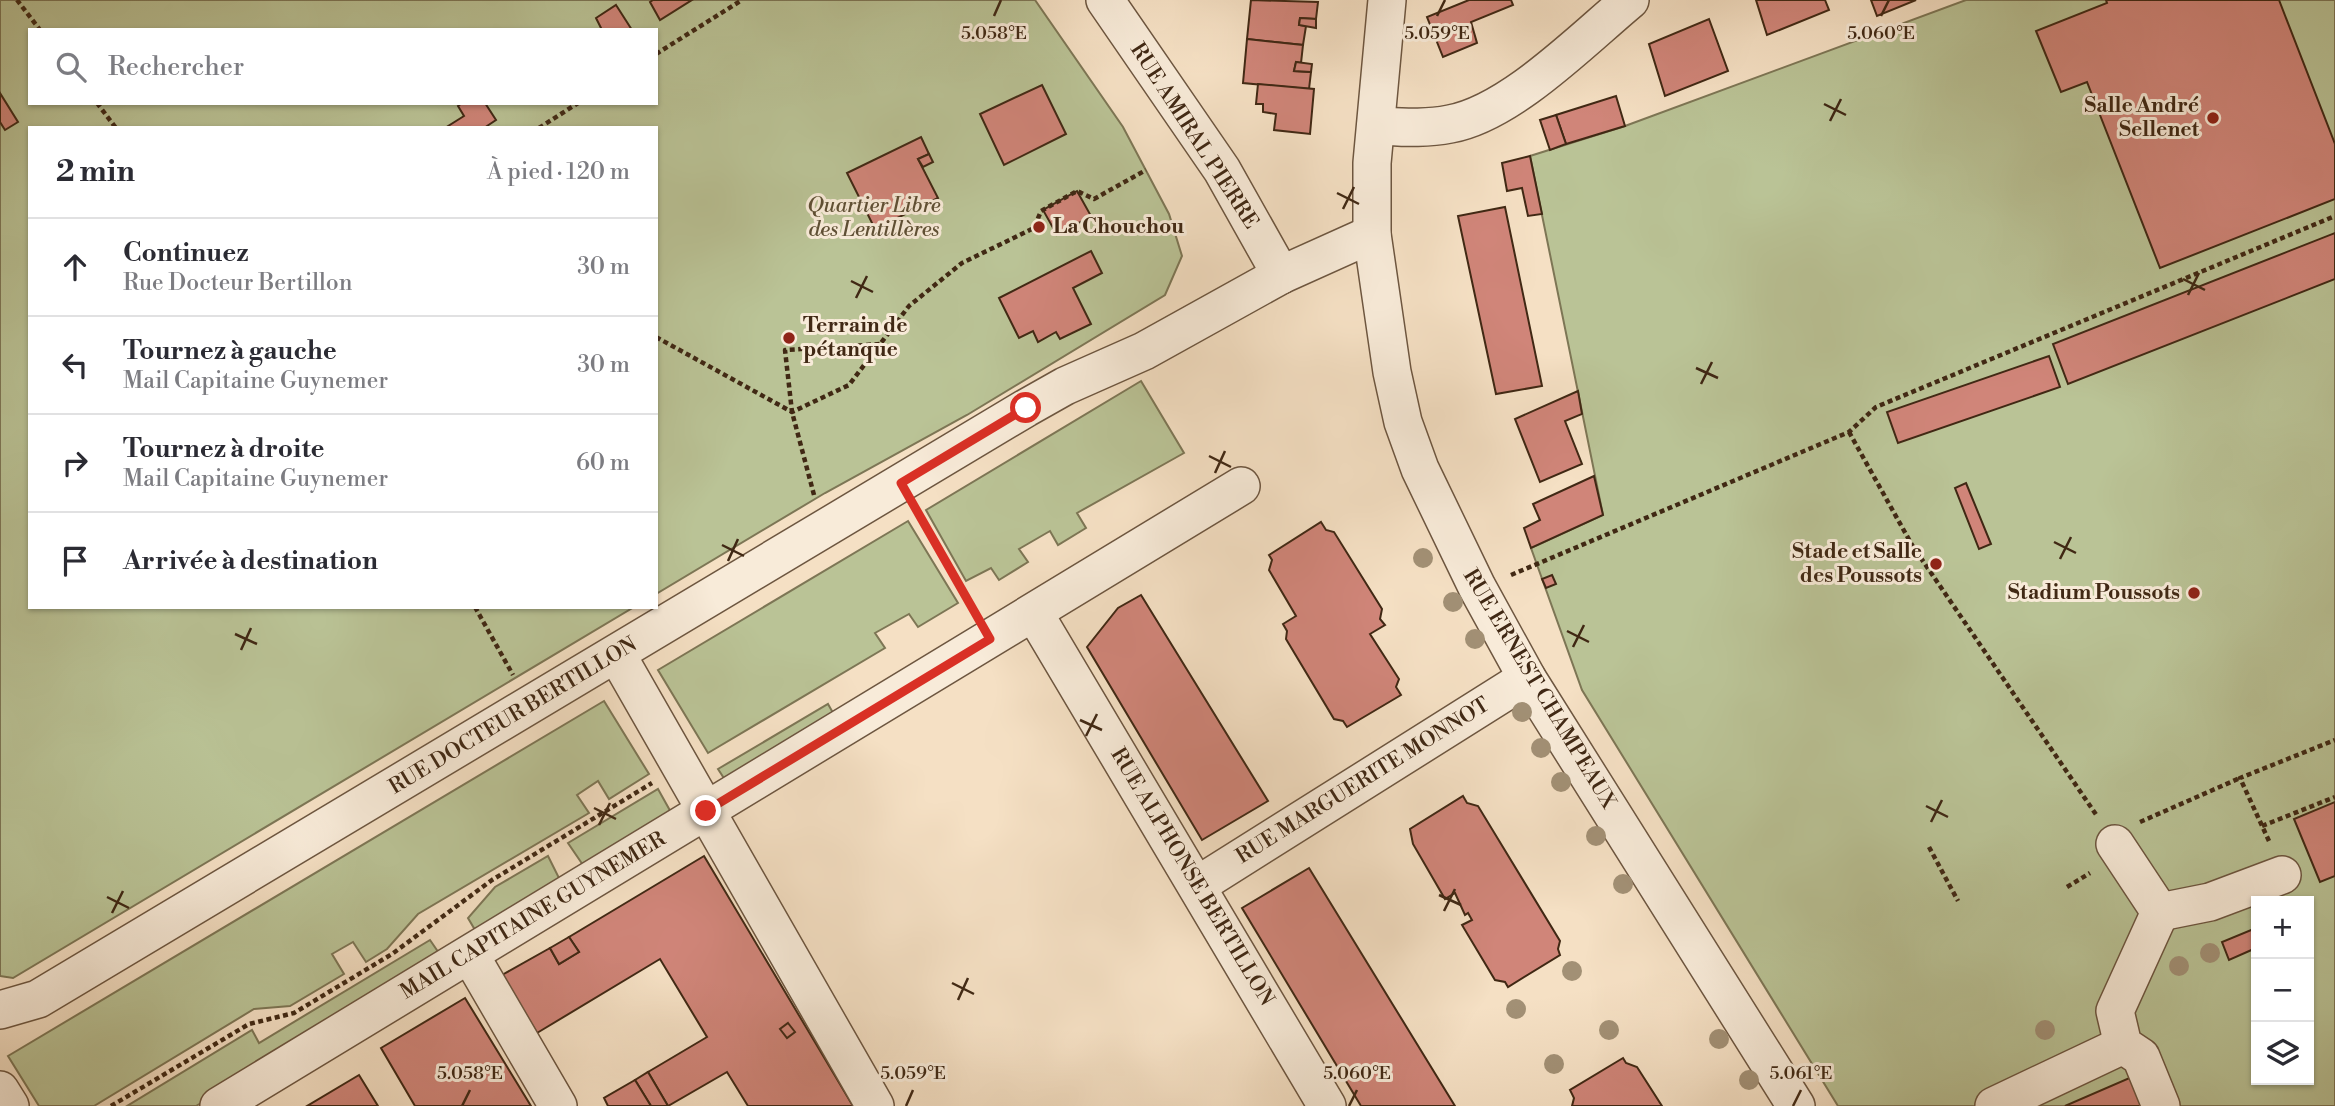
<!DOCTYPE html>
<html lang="fr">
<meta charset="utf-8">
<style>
:root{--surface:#fff;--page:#f2f2f3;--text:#2b2b33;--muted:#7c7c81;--line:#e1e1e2}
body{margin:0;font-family:"Libre Bodoni",serif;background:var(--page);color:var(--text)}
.controls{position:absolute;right:21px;bottom:21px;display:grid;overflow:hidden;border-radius:0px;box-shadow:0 2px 5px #0004}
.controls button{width:63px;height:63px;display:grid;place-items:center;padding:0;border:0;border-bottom:2px solid var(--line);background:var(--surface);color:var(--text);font:35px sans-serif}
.stop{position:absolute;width:21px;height:21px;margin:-16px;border:5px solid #d93025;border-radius:50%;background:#fff}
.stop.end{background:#d93025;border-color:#fff;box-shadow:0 2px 7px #0008}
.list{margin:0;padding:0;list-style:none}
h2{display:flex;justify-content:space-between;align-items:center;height:91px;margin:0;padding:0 28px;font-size:30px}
h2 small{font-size:23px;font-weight:400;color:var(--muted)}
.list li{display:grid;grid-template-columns:46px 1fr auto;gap:21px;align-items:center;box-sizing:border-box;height:98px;padding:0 28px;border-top:2px solid var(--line)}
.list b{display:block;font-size:26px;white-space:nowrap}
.list p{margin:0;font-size:23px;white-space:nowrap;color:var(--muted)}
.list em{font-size:23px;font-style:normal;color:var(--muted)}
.icon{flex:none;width:38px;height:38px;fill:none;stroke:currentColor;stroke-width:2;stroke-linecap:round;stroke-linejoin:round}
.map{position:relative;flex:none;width:2335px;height:1106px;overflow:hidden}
.search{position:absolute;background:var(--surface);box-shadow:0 2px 5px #0004;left:28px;top:28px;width:630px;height:77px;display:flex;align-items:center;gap:18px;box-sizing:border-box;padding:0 24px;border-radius:0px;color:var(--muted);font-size:26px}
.panel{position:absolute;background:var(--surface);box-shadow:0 2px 5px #0004;left:28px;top:126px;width:630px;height:483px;border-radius:0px}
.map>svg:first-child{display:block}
.green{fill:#bac396;stroke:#7d7655;stroke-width:2;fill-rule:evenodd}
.building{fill:#d08579;stroke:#402814;stroke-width:2}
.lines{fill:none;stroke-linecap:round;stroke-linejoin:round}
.minor-casing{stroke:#6d5640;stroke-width:40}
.path{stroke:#402814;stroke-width:4.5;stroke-dasharray:5 3.5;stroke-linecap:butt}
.minor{stroke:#f8ebd9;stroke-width:37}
.tree{fill:#a29075}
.route{stroke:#d93025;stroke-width:9}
.ticks{fill:none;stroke:#402814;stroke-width:2.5}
.poi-dot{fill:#8f2418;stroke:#f8ebd9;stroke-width:2.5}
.labels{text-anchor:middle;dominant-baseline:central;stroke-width:6;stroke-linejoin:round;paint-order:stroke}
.poi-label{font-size:21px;font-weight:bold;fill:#402814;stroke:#f8ebd9;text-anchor:end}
.street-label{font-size:21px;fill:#402814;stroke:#f8ebd9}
.park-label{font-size:21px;font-style:italic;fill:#5e4f34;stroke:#f8ebd9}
.ticks-label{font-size:18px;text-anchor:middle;fill:#402814;stroke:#f8ebd9;stroke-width:6;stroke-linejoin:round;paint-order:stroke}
</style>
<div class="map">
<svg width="2335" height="1106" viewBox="0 0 2335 1106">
<rect width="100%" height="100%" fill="#f5e0c4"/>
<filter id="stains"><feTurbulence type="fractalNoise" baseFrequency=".00286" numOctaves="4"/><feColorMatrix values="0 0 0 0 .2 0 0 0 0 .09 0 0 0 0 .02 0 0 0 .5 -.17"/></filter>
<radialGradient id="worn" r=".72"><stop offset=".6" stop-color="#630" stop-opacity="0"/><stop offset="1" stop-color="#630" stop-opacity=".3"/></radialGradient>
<!-- green -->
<g class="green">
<path d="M0,0H1035L1123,127L1169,214L1182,256L1165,295L967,415L825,493L656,594V128H30V607H634L13,978L0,976ZM30,30H656V103H30Z"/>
<path d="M1966,0H2335V1106H1838L1582,690L1531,548L1603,515L1530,156L1625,126ZM2256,901H2309V1080H2256Z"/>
<path d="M1141,381L1184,453L1077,513L1086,528L1058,545L1050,531L1019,549L1028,562L999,580L991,568L966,581L926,510Z"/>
<path d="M908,521L958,603L918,627L909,614L875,633L885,648L708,753L658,670Z"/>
<path d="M604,701L649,774L609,799L598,781L577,795L589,813L418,914L387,949L366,962L353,942L332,954L344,974L290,1006L254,1009L94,1106H39L8,1056Z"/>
<path d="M828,704L837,720L729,786L718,769Z"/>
<path d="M658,789L673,816L585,868L568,843Z"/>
<path d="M548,856L562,884L478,935L468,918L495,887Z"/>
<path d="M430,940L443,959L196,1106H127L252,1030L259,1043Z"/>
</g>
<!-- building -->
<g class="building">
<path d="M653,0H692L660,20L650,2Z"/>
<path d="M1251,0L1318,2L1316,19L1300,18L1299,25L1306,26L1303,45L1247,39Z"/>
<path d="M1469,0H1511L1513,5L1471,22L1477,43L1443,57L1427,17Z"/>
<path d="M1756,0H1825L1829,10L1767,35Z"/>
<path d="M1871,0H1916L1877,16Z"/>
<path d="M2106,0H2279L2335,144V199L2160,268L2087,82L2061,92L2036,31L2107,3Z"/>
<path d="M616,5L632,30H602L596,18Z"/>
<path d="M1300,18L1316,19V28L1299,25Z"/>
<path d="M1709,19L1728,71L1665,96L1649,44Z"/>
<path d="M1247,39L1303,45L1301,63L1296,62L1294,71L1311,72L1309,89L1243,83Z"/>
<path d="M1296,62L1312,64L1311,72L1294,71Z"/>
<path d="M1258,84L1314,89L1310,134L1274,130L1276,114L1263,112V104H1256Z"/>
<path d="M1042,85L1066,134L1004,165L980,114Z"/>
<path d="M0,93L18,122L5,130L0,122Z"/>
<path d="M1616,96L1625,126L1566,144L1556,115Z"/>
<path d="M462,103H485L496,120L484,128H445L464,116L458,106Z"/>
<path d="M1556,115L1566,144L1550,150L1540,120Z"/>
<path d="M921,137L929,154L918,159L938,198L875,229L847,173Z"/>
<path d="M929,154L933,162L923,167L918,159Z"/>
<path d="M1530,156L1542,214L1528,216L1522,188L1507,191L1502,163Z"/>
<path d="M1077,191L1091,216L1057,235L1043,210Z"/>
<path d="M1505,207L1542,386L1496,394L1458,216Z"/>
<path d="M2335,233V279L2068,384L2053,344Z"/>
<path d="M1091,251L1102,273L1073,288L1091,324L1060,339L1056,332L1038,342L1033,331L1019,338L999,298Z"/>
<path d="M2049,356L2060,387L1898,443L1887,412Z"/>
<path d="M1578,391L1582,414L1565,421L1582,464L1540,482L1515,419Z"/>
<path d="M1594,476L1603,515L1531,548L1524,528L1540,520L1533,504Z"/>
<path d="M1966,483L1991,544L1979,549L1955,488Z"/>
<path d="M1321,522L1326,530L1334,532L1382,609L1380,619L1385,625L1370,634L1399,679L1396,687L1401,695L1347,727L1343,721L1334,719L1286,639L1287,631L1283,624L1296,616L1269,570L1272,560L1269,555Z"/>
<path d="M1552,575L1556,584L1546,588L1542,579Z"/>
<path d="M1141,595L1268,801L1202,840L1087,647L1118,608Z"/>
<path d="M1463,796L1467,803L1478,806L1560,941L1558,949L1560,955L1508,987L1505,982L1495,980L1462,925L1472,920L1468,913L1465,915L1455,893L1445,899L1413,844L1410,829Z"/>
<path d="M2335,802V876L2320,882L2294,819Z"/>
<path d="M704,856L853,1106H748L727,1072L668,1106L648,1072L707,1037L660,959L537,1033L502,975L550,948L559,964L579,952L569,937Z"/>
<path d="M1309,868L1455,1106H1361L1242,908Z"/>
<path d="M2256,928V948L2229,960L2222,942Z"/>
<path d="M569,937L579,952L559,964L550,948Z"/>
<path d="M465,998L531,1106H415L381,1048Z"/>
<path d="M788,1023L795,1032L787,1038L780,1029Z"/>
<path d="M1623,1058L1626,1063L1637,1067L1662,1106H1572L1574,1098L1570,1090Z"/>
<path d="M648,1072L668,1106H651L635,1080Z"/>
<path d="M359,1075L378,1106H307Z"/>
<path d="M2134,1076L2147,1106H2065Z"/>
<path d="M635,1080L651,1106H608L604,1098Z"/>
</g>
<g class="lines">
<defs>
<g id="minor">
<path d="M1105,0L1222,170L1281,275"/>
<path d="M1387,0L1372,163V234L1392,372L1403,422L1420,469L1477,587L1527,678L1796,1106"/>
<path d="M1376,126C1401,127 1425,129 1450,124C1511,113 1583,39 1630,0"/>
<path d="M1034,613L1327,1106"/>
<path d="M617,655L875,1106"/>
<path d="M2115,844L2160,912L2115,1011L2123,1045L2141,1057L2161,1106"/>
<path d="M1198,885L1527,678"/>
<path d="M2160,912L2210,902L2282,875"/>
<path d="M470,955L558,1106"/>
<path d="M0,1010L38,999L1026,408L1065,386L1144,351L1281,275L1372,234"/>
<path d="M0,1090L10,1106"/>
<path d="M219,1106L1241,486"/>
<path d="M1994,1106L2123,1045"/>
</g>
</defs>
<!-- minor casing -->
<use href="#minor" class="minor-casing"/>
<!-- path -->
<g class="path">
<path d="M17,0L40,30"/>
<path d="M656,54L742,0"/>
<path d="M97,103L116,128"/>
<path d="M539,128L578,103"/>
<path d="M656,337L792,412L849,385L909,306L962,263L1034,228L1041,211L1077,191L1094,199L1146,170"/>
<path d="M1849,432L1912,545L2097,816"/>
<path d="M814,495L792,412L785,350L881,344"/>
<path d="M918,514L972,607"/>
<path d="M1511,575L1849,432L1876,407L2335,216"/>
<path d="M475,607L513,675"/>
<path d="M2140,822L2240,778"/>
<path d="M2262,826L2335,797"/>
<path d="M2269,841L2240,778L2335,740"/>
<path d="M1929,847L1958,901"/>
<path d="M2067,887L2090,873"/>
<path d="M111,1106L249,1024L294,1013L392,954L492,880L652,783"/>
</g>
<!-- minor -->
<use href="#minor" class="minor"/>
</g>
<!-- trees -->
<g class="tree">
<circle cx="1423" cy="558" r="10"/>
<circle cx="1453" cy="602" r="10"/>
<circle cx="1475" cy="639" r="10"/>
<circle cx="1522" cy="712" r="10"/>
<circle cx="1541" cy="748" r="10"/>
<circle cx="1561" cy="782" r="10"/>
<circle cx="1596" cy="836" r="10"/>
<circle cx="1623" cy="884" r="10"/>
<circle cx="2210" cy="953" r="10"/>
<circle cx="2179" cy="966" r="10"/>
<circle cx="1572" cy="971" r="10"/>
<circle cx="1516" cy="1009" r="10"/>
<circle cx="1609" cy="1030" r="10"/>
<circle cx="2045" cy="1030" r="10"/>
<circle cx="1719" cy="1039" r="10"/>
<circle cx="1554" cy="1064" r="10"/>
<circle cx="1749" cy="1080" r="10"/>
</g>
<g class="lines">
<!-- route -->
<path class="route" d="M706,811L990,639L901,483L1026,408"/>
</g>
<!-- ticks -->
<path class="ticks" d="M994,16L1001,0M1437,16L1445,0M1881,16L1889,0M1824,104L1846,115M1830,121L1841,99M1337,193L1359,204M1343,209L1354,187M2183,279L2205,290M851,281L873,292M2188,295L2199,273M856,298L867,276M1696,368L1718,378M1701,384L1712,362M1209,456L1231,467M1215,473L1225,451M2054,542L2076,553M722,545L744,556M2060,559L2071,537M728,561L738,539M1567,631L1589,642M235,634L257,644M1573,647L1584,625M241,650L251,628M1080,720L1102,730M1086,736L1097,714M1926,806L1948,817M594,808L616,819M1931,822L1942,800M599,825L610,803M1439,895L1461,905M107,897L129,908M1444,911L1455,889M112,913L123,891M952,983L974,994M958,1000L968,978M462,1106L470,1090M906,1106L913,1090M1349,1106L1357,1090M1793,1106L1801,1090"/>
<!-- markers -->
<g class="poi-dot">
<circle cx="2213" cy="118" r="7"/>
<circle cx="1039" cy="227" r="7"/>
<circle cx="789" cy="338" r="7"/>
<circle cx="1936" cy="564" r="7"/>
<circle cx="2194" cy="593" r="7"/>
</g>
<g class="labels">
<!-- poi labels -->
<g class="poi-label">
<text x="2199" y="106">Salle André<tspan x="2199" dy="24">Sellenet</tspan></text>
<text x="1053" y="227" text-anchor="start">La Chouchou</text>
<text x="803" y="326" text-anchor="start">Terrain de<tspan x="803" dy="24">pétanque</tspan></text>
<text x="1922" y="552">Stade et Salle<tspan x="1922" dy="24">des Poussots</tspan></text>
<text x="2180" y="593">Stadium Poussots</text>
</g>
<!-- street labels -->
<g class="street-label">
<text transform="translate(1194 136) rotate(57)">RUE AMIRAL PIERRE</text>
<text transform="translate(1539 689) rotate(59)">RUE ERNEST CHAMPEAUX</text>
<text transform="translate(513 716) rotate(-31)">RUE DOCTEUR BERTILLON</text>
<text transform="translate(1363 781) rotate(-32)">RUE MARGUERITE MONNOT</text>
<text transform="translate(1192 877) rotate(59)">RUE ALPHONSE BERTILLON</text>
<text transform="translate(533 916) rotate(-31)">MAIL CAPITAINE GUYNEMER</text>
</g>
<!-- park labels -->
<g class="park-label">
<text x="874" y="206">Quartier Libre<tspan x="874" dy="24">des Lentillères</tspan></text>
</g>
</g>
<g class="ticks-label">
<text x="994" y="39">5.058°E</text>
<text x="1437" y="39">5.059°E</text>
<text x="1881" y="39">5.060°E</text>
<text x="470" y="1079">5.058°E</text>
<text x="913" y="1079">5.059°E</text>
<text x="1357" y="1079">5.060°E</text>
<text x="1801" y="1079">5.061°E</text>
</g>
<rect width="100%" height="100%" filter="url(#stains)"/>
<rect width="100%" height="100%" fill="url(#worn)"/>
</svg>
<div class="controls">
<button>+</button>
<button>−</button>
<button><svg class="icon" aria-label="layers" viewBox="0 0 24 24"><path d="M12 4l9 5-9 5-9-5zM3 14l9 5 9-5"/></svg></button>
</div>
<div class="stop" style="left:1026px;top:408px"></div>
<div class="stop end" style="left:706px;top:811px"></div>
<div class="search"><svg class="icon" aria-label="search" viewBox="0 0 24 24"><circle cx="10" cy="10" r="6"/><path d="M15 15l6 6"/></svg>Rechercher</div>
<section class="panel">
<h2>2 min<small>À pied · 120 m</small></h2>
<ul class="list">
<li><svg class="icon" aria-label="ahead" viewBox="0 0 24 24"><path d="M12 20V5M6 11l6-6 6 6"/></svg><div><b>Continuez</b><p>Rue Docteur Bertillon</p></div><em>30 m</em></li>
<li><svg class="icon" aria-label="left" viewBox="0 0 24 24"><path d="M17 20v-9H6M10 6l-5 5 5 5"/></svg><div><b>Tournez à gauche</b><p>Mail Capitaine Guynemer</p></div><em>30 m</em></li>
<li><svg class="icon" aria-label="right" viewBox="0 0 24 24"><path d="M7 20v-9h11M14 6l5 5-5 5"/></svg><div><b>Tournez à droite</b><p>Mail Capitaine Guynemer</p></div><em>60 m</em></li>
<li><svg class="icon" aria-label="arrive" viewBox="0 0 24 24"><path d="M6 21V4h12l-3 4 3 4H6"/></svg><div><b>Arrivée à destination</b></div></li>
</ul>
</section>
</div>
